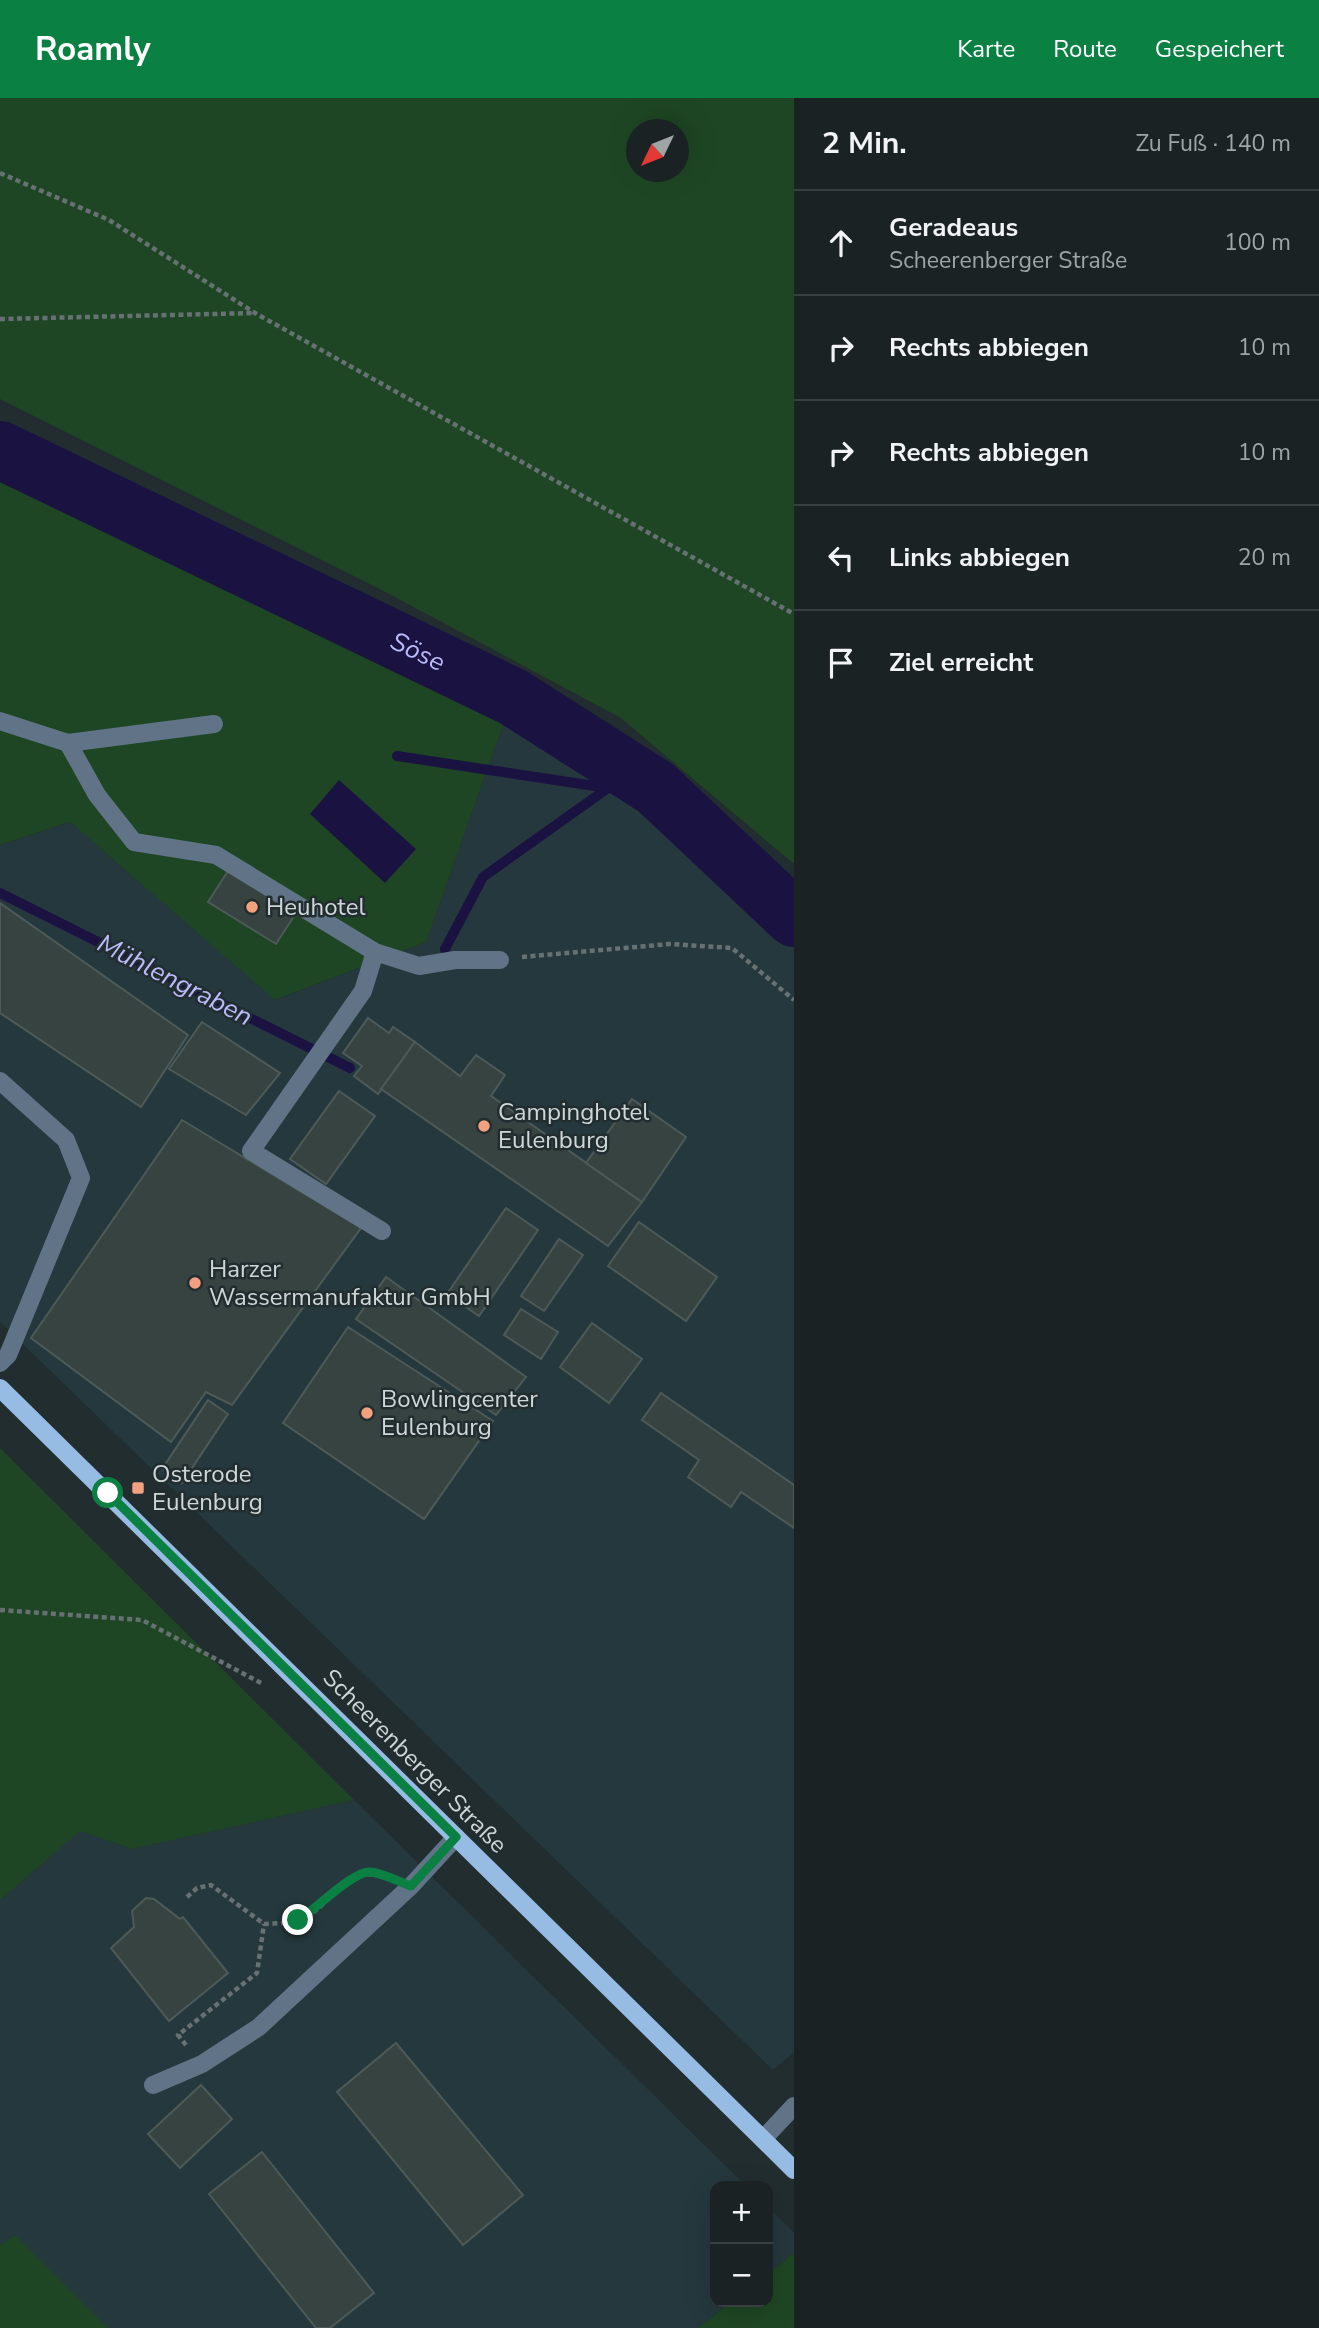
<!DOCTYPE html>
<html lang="de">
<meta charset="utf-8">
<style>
:root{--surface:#1a2224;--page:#272f31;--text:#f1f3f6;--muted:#9fa4a6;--line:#383f41;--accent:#0b8043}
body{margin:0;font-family:"Nunito Sans",sans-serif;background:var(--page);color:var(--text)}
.controls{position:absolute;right:21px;bottom:21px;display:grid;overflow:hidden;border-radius:14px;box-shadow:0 7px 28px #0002}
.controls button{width:63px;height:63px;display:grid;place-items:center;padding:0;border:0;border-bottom:2px solid var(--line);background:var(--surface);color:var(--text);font:35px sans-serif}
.compass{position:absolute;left:626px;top:21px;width:63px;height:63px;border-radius:50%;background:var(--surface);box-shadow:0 7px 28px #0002;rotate:227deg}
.stop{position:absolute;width:21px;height:21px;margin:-16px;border:5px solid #0b8043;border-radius:50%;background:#fff}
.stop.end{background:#0b8043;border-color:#fff;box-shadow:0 2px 7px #0008}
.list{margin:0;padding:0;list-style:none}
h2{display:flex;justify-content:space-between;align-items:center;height:91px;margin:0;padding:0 28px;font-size:30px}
h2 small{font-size:23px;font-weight:400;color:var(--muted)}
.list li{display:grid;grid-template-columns:46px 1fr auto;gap:21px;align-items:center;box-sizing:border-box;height:105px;padding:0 28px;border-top:2px solid var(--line)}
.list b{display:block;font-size:26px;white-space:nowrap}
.list p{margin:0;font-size:23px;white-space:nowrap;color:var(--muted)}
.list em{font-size:23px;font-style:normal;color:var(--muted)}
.icon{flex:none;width:38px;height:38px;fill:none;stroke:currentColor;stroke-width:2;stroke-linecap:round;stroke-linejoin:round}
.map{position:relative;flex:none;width:794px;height:2230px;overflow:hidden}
header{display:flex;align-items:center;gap:42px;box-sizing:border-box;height:98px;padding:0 35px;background:var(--accent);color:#fff}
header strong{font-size:33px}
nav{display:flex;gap:38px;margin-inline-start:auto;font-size:24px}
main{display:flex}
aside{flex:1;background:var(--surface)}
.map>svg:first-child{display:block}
.built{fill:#25383d}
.green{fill:#1e4624;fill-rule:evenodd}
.water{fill:#1a1341}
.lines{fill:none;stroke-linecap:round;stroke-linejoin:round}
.stream{stroke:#1a1341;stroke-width:10}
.river{stroke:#1a1341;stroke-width:58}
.building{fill:#374341;stroke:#4d5a57;stroke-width:2}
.path{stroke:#677173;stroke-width:4.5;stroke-dasharray:5 3.5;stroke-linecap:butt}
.minor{stroke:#617487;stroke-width:18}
.major{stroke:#96bce4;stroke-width:18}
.route{stroke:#0b8043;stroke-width:9}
.poi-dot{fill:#f2a17e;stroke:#222d30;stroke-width:2.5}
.labels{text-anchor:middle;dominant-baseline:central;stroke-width:5;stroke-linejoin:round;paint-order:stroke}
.poi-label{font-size:24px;fill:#cfd6d8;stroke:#222d30;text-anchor:start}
.street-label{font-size:24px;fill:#cfd6d8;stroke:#222d30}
.water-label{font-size:26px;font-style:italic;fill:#bbbbfb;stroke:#222d30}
</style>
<header>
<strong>Roamly</strong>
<nav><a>Karte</a><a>Route</a><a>Gespeichert</a></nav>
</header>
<main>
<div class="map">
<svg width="794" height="2230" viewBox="0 0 794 2230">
<rect width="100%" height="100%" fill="#222d30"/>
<!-- built -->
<g class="built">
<path d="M513,599L656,690L794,820V1954L773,1972L0,1224V747L70,724L276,902L426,844Z"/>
<path d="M354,1702L746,2088H715V2204H731L698,2230H108L15,2137L0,2147V1802L80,1732L132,1751Z"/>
<path d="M768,2109L794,2135V2155L768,2176Z"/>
</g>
<!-- green -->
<g class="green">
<path d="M0,0H794V766L621,620L380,491L0,301ZM636,32H678V74H636Z"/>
<path d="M0,360L513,599L426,844L275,902L70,724L0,747Z"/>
<path d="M0,1350L354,1702L132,1751L80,1733L0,1802Z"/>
<path d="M15,2137L108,2230H0V2147Z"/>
<path d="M794,2155V2230H698L731,2204H768V2176Z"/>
</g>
<!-- water -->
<path class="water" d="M339,682L416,751L385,785L310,716Z"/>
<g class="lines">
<!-- stream -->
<g class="stream">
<path d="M397,658L608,690H656"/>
<path d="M0,795L350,970"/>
<path d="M445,851L483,779L608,690"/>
</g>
<!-- river -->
<path class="river" id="s1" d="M0,352L513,599L656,690L794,820"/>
</g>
<!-- building -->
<g class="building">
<path d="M228,773L296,815L276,846L208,804Z"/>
<path d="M0,805L188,937L141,1009L0,915Z"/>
<path d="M368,920L389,935L393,929L415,944L378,996L354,978L362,968L343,955Z"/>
<path d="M202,924L280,975L246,1017L169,971Z"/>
<path d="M415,944L460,978L476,957L505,977L491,998L642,1104L608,1148L381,991Z"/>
<path d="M339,993L375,1018L326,1086L290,1061Z"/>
<path d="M632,1001L686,1039L642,1104L586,1065Z"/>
<path d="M182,1022L361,1130L232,1307L206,1294L171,1344L31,1240Z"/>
<path d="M506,1110L538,1132L479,1218L447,1196Z"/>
<path d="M639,1124L717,1179L686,1223L608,1168Z"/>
<path d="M559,1141L583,1157L544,1213L521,1198Z"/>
<path d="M386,1179L526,1279L496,1317L356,1221Z"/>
<path d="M521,1211L558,1234L541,1261L504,1237Z"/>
<path d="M592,1225L642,1261L609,1305L560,1269Z"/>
<path d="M348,1229L493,1323L424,1421L283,1325Z"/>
<path d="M661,1295L794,1387V1430L741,1394L731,1409L688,1379L699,1362L642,1322Z"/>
<path d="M208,1302L228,1316L182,1385L162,1371Z"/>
<path d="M146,1800L154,1801L180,1821L183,1819L228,1875L169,1923L111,1850L134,1829L132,1813Z"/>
<path d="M396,1945L523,2097L463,2147L337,1994Z"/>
<path d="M201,1987L232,2021L180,2070L148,2036Z"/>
<path d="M262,2054L374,2195L330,2230H316L209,2096Z"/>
</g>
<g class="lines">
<!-- path -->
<g class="path">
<path d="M0,75L109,122L255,215L794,516"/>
<path d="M0,221L255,215"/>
<path d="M522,859L670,846L732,850L794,902"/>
<path d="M0,1512L142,1522L263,1586"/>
<path d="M187,1799L197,1790L211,1787L264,1826C274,1825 288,1826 297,1822C336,1810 340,1763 387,1780"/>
<path d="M186,1947L178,1937L257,1875L264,1826"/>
</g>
<!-- minor -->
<g class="minor">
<path d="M0,623L68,645L97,697L134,744L216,757L375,854L419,868L455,862H500"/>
<path d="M68,645L214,626"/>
<path d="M375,854L363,893L251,1053L382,1133"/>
<path d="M0,983L66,1042L81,1080L8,1257L0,1265"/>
<path d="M153,1987L202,1966L259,1929L411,1788L456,1739"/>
<path d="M763,2041L794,2008"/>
</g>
<!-- major -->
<path class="major" d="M0,1290L794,2072"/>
</g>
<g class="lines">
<!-- route -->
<path class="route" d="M108,1395L456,1739L411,1788C399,1784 383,1775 370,1774C354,1772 314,1813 298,1822"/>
</g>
<!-- markers -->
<g class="poi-dot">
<circle cx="252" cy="809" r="7"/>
<circle cx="484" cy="1028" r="7"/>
<circle cx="195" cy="1185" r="7"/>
<circle cx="367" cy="1315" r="7"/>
<rect x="131" y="1383" width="14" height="14" rx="3.5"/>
</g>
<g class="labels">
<!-- poi labels -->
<g class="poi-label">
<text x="266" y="809">Heuhotel</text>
<text x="498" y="1014">Campinghotel<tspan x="498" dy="28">Eulenburg</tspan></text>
<text x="209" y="1171">Harzer<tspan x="209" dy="28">Wassermanufaktur GmbH</tspan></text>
<text x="381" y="1301">Bowlingcenter<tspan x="381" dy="28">Eulenburg</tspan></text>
<text x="152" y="1376">Osterode<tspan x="152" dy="28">Eulenburg</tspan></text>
</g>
<!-- street labels -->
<g class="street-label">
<text transform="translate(415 1663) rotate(45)">Scheerenberger Straße</text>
</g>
<!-- water labels -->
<g class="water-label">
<text stroke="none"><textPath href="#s1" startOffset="464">Söse</textPath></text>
<text transform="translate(175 882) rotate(27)">Mühlengraben</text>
</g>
</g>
</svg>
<div class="controls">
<button>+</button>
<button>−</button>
</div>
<svg class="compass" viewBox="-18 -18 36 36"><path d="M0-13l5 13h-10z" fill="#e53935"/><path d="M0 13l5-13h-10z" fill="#9fa4a6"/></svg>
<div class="stop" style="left:108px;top:1395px"></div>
<div class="stop end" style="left:298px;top:1822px"></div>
</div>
<aside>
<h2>2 Min.<small>Zu Fuß · 140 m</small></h2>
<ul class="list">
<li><svg class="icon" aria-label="ahead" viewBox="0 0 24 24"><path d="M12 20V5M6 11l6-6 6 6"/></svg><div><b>Geradeaus</b><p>Scheerenberger Straße</p></div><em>100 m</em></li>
<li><svg class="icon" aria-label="right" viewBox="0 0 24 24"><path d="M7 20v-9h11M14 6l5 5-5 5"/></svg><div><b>Rechts abbiegen</b></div><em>10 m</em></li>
<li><svg class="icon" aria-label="right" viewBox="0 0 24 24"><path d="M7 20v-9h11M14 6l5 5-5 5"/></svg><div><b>Rechts abbiegen</b></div><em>10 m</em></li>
<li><svg class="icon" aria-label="left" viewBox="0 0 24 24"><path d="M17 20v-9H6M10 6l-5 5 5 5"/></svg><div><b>Links abbiegen</b></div><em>20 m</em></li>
<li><svg class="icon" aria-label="arrive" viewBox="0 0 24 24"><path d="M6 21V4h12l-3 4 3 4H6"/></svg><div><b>Ziel erreicht</b></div></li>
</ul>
</aside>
</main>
